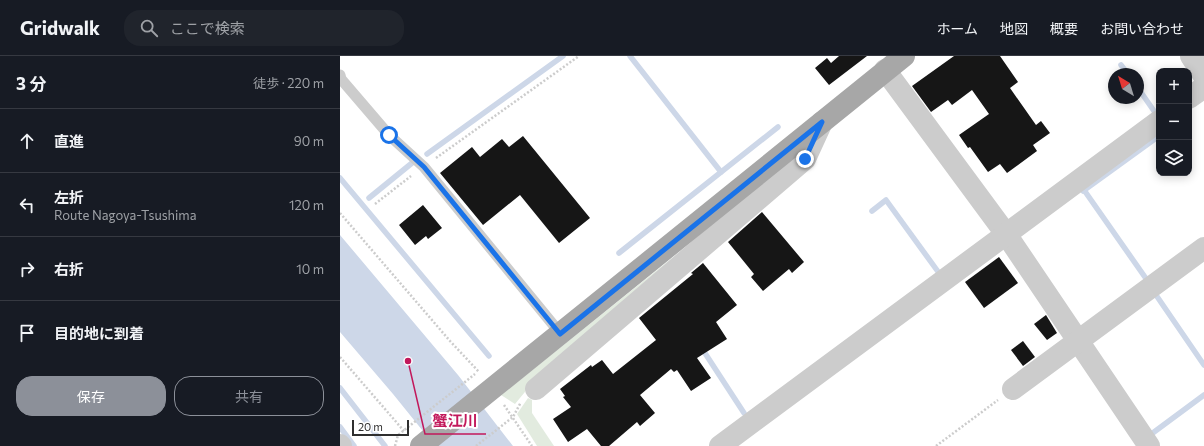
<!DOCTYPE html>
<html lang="ja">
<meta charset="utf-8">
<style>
:root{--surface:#171b24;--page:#20242c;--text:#f1f3f6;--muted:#9ea1a6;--line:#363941;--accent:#8c9099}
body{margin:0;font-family:Commissioner,"Noto Sans JP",sans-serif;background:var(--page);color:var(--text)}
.controls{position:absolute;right:12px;top:12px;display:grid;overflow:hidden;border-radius:8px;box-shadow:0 2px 10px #0003}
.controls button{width:36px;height:36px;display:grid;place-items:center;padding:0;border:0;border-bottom:1px solid var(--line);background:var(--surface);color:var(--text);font:20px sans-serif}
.compass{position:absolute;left:768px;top:12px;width:36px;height:36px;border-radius:50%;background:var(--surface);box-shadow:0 2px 10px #0003;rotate:322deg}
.scale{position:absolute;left:12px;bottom:10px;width:57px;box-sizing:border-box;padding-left:4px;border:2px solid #2f2f2f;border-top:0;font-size:11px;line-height:14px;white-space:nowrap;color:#2f2f2f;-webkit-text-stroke:3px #fff;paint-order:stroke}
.stop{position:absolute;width:12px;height:12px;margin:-9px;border:3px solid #1a73e8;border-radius:50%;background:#fff}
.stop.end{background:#1a73e8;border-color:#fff;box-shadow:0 1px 4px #0008}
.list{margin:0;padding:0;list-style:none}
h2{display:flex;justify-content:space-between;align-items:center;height:52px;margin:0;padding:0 16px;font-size:17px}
h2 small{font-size:13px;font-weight:400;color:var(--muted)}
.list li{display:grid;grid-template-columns:26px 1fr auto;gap:12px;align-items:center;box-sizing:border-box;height:64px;padding:0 16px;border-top:1px solid var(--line)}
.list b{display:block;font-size:15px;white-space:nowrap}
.list p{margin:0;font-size:13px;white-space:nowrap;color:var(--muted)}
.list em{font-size:13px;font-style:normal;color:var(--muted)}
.actions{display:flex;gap:8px;padding:12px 16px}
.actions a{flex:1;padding:9px 0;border:1px solid var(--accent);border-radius:16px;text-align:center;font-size:14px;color:var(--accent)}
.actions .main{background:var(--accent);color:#fff}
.icon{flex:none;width:22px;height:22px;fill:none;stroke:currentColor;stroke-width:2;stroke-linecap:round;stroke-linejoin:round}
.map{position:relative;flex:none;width:864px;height:390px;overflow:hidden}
header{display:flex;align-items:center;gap:24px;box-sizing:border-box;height:56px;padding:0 20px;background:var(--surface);border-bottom:1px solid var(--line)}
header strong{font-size:19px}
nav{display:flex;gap:22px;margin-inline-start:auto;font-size:14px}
.search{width:280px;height:36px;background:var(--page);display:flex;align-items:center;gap:10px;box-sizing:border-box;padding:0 14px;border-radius:16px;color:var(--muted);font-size:15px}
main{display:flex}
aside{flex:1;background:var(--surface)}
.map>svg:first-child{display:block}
.green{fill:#e2ebdf}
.water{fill:#cdd7e8}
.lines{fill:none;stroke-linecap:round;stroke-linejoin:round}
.stream{stroke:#cdd7e8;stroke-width:5.5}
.building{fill:#161616}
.path{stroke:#ccc;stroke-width:2.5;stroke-dasharray:2 2;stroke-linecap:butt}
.service{stroke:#ccc;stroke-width:11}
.minor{stroke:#ccc;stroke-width:22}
.tertiary{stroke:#ccc;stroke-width:22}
.primary{stroke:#a7a7a7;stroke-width:22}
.route{stroke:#1a73e8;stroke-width:5}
.leader{fill:none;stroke:#c2185b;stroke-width:1.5}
.callout-dot{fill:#c2185b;stroke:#fff;stroke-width:1.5}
.callout-label{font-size:15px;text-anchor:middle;font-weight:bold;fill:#c2185b;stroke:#fff;stroke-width:4;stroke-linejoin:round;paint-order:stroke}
</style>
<header>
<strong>Gridwalk</strong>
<div class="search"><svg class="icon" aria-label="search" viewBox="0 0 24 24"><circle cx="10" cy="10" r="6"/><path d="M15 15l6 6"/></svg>ここで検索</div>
<nav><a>ホーム</a><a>地図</a><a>概要</a><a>お問い合わせ</a></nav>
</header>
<main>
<aside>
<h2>3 分<small>徒歩 · 220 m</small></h2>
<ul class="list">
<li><svg class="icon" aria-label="ahead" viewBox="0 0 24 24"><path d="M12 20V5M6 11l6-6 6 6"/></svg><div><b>直進</b></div><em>90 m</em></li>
<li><svg class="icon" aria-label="left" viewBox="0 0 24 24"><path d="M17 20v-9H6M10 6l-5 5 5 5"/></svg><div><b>左折</b><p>Route Nagoya-Tsushima</p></div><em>120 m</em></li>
<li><svg class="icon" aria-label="right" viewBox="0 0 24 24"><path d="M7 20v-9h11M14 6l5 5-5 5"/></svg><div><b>右折</b></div><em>10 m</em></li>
<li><svg class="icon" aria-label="arrive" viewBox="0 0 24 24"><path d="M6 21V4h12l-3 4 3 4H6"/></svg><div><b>目的地に到着</b></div></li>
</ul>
<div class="actions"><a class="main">保存</a><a>共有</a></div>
</aside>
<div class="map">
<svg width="864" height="390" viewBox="0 0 864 390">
<rect width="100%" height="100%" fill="#fff"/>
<!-- green -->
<g class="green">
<path d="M447,110L189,331L175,348L161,339Z"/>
<path d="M188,342L192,344V357L214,390H197L177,358Z"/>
</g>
<!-- water -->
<path class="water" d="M0,179L118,319L173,390H95L53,338L0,276Z"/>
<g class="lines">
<!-- stream -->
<g class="stream">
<path d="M290,0L381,116"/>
<path d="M781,9L788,18"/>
<path d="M798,32L814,55"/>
<path d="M87,98L223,0"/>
<path d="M0,122L149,300"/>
<path d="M744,134L807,224"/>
<path d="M743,135L819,80"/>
<path d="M29,142L72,107"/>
<path d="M532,155L546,144L599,217"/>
<path d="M279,197L438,71"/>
<path d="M816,239L864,309"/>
<path d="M361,291L404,357"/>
<path d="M0,332L45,390"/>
<path d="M0,371L14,390"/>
<path d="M810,379L864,339"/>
</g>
</g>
<!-- building -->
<g class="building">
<path d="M499,0H527L489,29L475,12L487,2L491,7Z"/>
<path d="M614,0H660L678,26L670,32L696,69L701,65L710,77L693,89L697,95L667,117L660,108L648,116L630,91L628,92L619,79L649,58L632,34L612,49L608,44L591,56L572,30Z"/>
<path d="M183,80L250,162L219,187L180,139L143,169L100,117L132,91L140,101L162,83L169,91Z"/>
<path d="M83,149L102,172L88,183L86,180L75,189L59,169Z"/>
<path d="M422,156L464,206L452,217L449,213L423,235L411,221L414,218L388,186Z"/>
<path d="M659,201L678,227L644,252L625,226Z"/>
<path d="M363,207L397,249L376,266L387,283L357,302L371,322L351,335L337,314L334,316L331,313L300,339L315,357L300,370L297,366L269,390H261L247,373L228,386L213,363L231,351L223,341L225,340L220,333L251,309L252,311L262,304L273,318L316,284L299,262L353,218L351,217Z"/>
<path d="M706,259L717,277L707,284L694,268Z"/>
<path d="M683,285L695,301L683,310L671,294Z"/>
</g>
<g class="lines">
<!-- path -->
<g class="path">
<path d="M96,102L239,0"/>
<path d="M35,148L71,120"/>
<path d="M0,157L110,285L139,316"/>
<path d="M0,301L64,375"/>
<path d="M164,349L192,390"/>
<path d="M55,390L58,379L135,318"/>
<path d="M136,390L173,361L181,346"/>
<path d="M596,390L658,344"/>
</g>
<!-- service -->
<path class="service" d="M0,19L1,23L49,79L84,111L220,277"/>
<!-- minor -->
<g class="minor">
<path d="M545,14L666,178L809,390"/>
<path d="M849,42L864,31"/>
<path d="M196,333L465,103L482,66"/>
<path d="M673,333L864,192"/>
<path d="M0,389L1,390"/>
<path d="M380,390L819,65"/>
</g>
<!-- tertiary -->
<path class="tertiary" d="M851,0L864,20"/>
<!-- primary -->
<path class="primary" d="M81,390L564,0"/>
</g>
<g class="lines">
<!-- route -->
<path class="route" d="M49,79L84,111L220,278L482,66L465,103"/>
</g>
<!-- callouts -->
<path class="leader" d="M68 305L85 378H146"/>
<circle class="callout-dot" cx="68" cy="305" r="4"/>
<g class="callout-label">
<text x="115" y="370">蟹江川</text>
</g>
</svg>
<div class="controls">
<button>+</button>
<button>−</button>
<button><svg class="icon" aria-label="layers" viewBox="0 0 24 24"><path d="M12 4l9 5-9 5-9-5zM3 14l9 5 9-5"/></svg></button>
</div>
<svg class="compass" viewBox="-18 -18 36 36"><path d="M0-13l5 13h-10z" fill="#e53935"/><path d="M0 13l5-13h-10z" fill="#9ea1a6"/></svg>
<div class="scale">20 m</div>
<div class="stop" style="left:49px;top:79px"></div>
<div class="stop end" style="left:465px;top:103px"></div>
</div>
</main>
